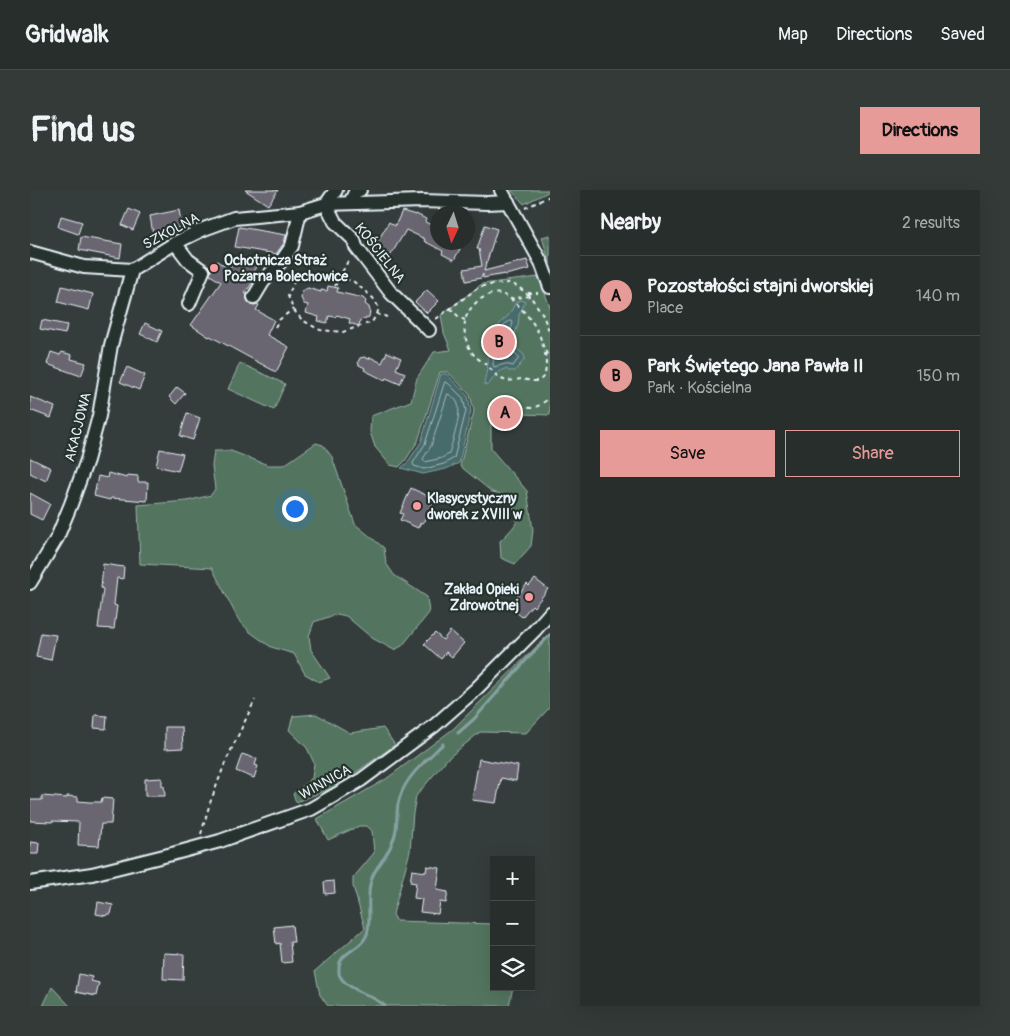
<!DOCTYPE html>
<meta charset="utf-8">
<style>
:root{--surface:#272e2c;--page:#333a38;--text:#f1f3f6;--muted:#a4a8a9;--line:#434a48;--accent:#e69b98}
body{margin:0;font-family:Pangolin,sans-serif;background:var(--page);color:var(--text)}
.controls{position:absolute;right:15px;bottom:15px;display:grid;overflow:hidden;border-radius:0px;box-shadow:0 5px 20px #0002}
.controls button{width:45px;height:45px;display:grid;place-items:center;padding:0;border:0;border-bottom:1px solid var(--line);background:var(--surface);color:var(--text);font:25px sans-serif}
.compass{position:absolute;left:400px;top:15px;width:45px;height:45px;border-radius:50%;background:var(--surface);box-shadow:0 5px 20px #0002;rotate:184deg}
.you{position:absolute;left:264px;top:318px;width:18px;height:18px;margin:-12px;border:4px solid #fff;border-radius:50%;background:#1a73e8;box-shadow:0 0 0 8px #1a73e833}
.badge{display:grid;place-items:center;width:32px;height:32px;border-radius:50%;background:var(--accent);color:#111;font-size:16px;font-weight:700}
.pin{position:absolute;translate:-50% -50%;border:2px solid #fff;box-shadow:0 1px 5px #0006}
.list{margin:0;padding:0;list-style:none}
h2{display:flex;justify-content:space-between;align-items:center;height:65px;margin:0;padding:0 20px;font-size:21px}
h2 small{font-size:16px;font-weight:400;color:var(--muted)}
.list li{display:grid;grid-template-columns:32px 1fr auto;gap:15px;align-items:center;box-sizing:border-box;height:80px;padding:0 20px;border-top:1px solid var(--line)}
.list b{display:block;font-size:19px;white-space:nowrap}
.list p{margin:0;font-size:16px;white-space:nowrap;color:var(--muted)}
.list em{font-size:16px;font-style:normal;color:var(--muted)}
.actions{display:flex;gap:10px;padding:15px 20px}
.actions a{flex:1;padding:11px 0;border:1px solid var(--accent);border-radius:0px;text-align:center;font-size:18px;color:var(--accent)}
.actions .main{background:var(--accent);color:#111}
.icon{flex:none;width:28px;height:28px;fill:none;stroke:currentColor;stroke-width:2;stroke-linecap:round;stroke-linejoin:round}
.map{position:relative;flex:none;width:520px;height:816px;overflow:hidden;border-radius:0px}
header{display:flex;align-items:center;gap:30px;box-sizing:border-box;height:70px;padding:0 25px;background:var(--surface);border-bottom:1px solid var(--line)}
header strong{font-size:24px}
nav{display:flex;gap:28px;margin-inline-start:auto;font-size:18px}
.intro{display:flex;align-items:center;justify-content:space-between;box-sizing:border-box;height:120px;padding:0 30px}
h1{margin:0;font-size:35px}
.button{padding:12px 22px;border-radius:0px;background:var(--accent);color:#111;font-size:18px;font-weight:700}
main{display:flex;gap:30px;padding:0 30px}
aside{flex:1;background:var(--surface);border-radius:0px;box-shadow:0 5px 20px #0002}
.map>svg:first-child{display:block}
.green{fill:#52745f;stroke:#9db2ac}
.water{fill:#476b6a;stroke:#87a1a3}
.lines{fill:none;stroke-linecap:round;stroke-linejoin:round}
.shore{stroke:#a8bbbf;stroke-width:1}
.stream{stroke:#87a1a3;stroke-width:3}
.building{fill:#6b6671;stroke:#e8f1f8}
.minor-casing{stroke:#e8f1f8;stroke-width:16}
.path{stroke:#e8f1f8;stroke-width:2;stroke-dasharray:4 4;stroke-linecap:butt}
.minor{stroke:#26332d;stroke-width:12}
.poi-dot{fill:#ff9aa2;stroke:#26332d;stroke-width:2}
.labels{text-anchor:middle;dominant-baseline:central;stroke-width:4.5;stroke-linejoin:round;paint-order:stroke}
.street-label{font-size:14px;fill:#e8f1f8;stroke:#26332d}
.poi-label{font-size:14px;font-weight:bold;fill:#e8f1f8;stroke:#26332d;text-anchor:start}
</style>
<header>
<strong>Gridwalk</strong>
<nav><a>Map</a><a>Directions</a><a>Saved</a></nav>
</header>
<div class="intro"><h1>Find us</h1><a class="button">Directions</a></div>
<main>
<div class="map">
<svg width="520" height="816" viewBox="0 0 520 816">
<rect width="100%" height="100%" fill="#343d3b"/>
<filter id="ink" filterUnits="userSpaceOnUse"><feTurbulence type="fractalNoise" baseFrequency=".02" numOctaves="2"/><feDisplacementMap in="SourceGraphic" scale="10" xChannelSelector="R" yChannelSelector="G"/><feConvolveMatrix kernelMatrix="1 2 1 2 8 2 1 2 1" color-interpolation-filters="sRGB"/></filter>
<g filter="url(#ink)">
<!-- green -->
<g class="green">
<path d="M481,0H520V1L494,14Z"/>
<path d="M520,45V74L512,47Z"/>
<path d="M509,87L520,117V225L461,223V259L497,301L503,340L501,356L485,374L471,368L470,351C492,329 491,332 476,305L462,302L430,276L444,221L440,205L418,182H410L388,251L375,271L369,277L360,275L345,257L340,242L341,226L381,211L387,188L404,162L421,160L414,143L411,125L452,94Z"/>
<path d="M210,173L255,194L244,220L198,199Z"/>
<path d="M286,253L293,255L302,267L325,334L354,358L356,373L364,385L397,407L399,423L372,456L364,460L342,448L316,426L307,424L284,432L279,446L281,460L300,488L289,492L275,484L264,464L241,457L220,442L208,429L182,378L110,374L108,315L157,311L181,305L185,299L182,276L184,261H201L238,275H254Z"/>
<path d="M520,443V517L496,543L450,542L417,569L386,606L383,623L380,661L363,724L366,731L464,734V797H483L479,816H298L290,805L285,781L335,738L323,696V688L344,663L342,641L337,636H329L298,650L287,629L356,589L423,539Z"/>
<path d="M286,524L320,543L353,538L365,555L305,597L266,612L263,604L282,588L284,573L277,558L259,540L263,526Z"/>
<path d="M22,797L40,816H13Z"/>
</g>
<!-- water -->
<g class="water">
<path d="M492,110L495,112L489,125L488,135L483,149L486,158L494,165V170L485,181H480L475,179L468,182L458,195H455L454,194L458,174L459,153L471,132L479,125L486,112Z"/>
<path d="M411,184H417L438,206L441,221L429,273L416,279L393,284L371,278L377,273L391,252Z"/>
</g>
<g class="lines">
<!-- shore -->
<g class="shore">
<path d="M480,131H482L483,133C480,143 475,152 484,162C485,164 487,166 489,168L483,176L475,174L464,177L463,175L464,154L474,135Z"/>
<path d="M415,192L418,193L433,208L436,221L424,268L414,274L394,279L384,276L383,273L395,254L414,194Z"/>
<path d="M418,204C421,206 425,208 427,212C433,222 422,252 419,264L412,268L395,272L393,269L401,256L417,206Z"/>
</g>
<!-- stream -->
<g class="stream">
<path d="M428,543L444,529L498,468L520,445"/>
<path d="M355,816C344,805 314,799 309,784C309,784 309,777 309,777C310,760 335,760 338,740C341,724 336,707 341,691C343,682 349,675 354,668C358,662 362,654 364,648C368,637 366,625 368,614C372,595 383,583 396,570C402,565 407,559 413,554"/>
</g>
</g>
<!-- building -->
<g class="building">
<path d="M215,0H248L238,15Z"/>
<path d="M99,19L110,24L103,40L92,35Z"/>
<path d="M149,20L152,37L123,44L120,26Z"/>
<path d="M372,21L386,25V24L396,29L395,32L408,38V52H426L424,56L430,59L424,70L412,64L413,61L394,51L395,49L376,40L359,68L343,59L359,32L365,36Z"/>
<path d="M31,26L52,32L48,44L28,37Z"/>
<path d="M455,35L467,39L454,81L497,70L500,79L475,85V84L453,88V84L451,88L436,91L434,79L452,76L449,59H447Z"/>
<path d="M209,37L256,45L254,53L246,64L205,57Z"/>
<path d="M51,47L92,54L90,68L49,60Z"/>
<path d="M209,65L227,77L219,89L223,92L215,103L217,104V110L220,114L224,115L228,114L229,115L226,120L244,130L237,145L259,157L246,182L180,146L179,147L161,135L191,92L180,85L181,80L187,71L199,79Z"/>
<path d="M32,96L63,104L59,120L28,112Z"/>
<path d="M298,96L308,98L307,102L333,108L336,111L335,114L339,117L340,121L339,127L330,130L329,136L319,133L320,129L307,125L305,127L299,126L297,133L288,131L289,127L276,123L278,115L274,114L271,108L272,101L278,98L291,102V100L297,101Z"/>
<path d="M397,100L409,111L397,123L385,112Z"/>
<path d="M12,130L37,135L35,144L10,139Z"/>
<path d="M115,133L132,141L127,152L110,144Z"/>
<path d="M21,162L30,165L32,162L42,165L41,169L56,173L51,186L17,174Z"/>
<path d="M357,162L371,168L366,179L375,183L370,194L356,188L355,190L350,188L334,180L335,178L329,175L328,172L330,168L334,167L339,169L340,167L352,173Z"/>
<path d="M97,177L115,185L109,200L90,192Z"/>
<path d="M147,197L155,203L146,214L139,207Z"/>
<path d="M0,207L25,217L21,228L0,220Z"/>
<path d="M157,223L170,228L163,250L150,246Z"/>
<path d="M130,259L153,264L148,281L126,276Z"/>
<path d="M0,268L21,278L16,291L0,283Z"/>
<path d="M78,283L97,288V285L108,286V292H118L117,311L81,308L80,310L64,306L68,286L77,288Z"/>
<path d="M381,298L404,309L393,333L391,332L388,338L370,330L373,324L370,323Z"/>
<path d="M0,303L20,314L12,330L0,324Z"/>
<path d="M73,374L94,377L93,389L87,388L84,415L87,416L84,439L68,438L73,399L71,398Z"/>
<path d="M505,389L518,399L504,417L502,415L492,427L479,416L497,394L499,396Z"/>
<path d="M420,441L434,453L422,467L416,462L411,469L394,454L405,443L413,450Z"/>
<path d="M11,443L26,445L21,470L6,467Z"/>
<path d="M65,525L77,526L76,539L64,538Z"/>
<path d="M135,537H152L153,558L135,559Z"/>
<path d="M212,564L227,569L225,575L228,576L224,588L206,581Z"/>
<path d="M449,569L488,576L486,591L471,588L466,613L442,610Z"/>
<path d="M132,588V596H134L135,606H115V589Z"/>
<path d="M12,606L37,608V606L48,607V611L59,612H71L72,608L83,609L81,634H71L69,656L48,655L49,632L22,631V632L0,631V610H12Z"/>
<path d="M0,652L9,653L8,664H0Z"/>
<path d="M397,676L410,678L407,700L418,702L416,713L410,712L408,724L390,722L392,709L384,708L386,693L380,692L382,680L396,682Z"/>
<path d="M304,691L305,703L295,704L294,692Z"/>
<path d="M68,712L83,715L81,724H77V726L66,724Z"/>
<path d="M262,735L264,752H260L262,772L252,773L250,753L246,754L244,737Z"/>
<path d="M134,763L154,764L153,790L133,789Z"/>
<path d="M49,784L62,787L61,791L69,793L66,806L46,802Z"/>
</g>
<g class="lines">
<defs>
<g id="minor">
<path d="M471,0L511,72L520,97"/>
<path d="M320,13L325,2L330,0"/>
<path d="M296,14L305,32L324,50L326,57L361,103L399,140"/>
<path d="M296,14L306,0"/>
<path d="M145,53L158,70L173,81L159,114"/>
<path d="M0,62L54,77L102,80L145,53L174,39L204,28L270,22L296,14L392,11L457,13L478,12"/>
<path d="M224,107L233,92L253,69L262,56L270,22"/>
<path d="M0,393L27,348L41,314L57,270L69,226L81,155L102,80"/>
<path d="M0,693L62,684L142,664L190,651L281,619L331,590L404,536L446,499L505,440L520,423"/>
</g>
</defs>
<!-- minor casing -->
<use href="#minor" class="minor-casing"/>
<!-- path -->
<g class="path">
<path d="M495,18L520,6"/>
<path d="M305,96L319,69"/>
<path d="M498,103H508"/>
<path d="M480,109L500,106"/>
<path d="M420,118L430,128L435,130"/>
<path d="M347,124L349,118L343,108L323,91L310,88L281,84L264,92L258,106L263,119L272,130L290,140L313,142L342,132L347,124L357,127"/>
<path d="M406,129L449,97L465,94L479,93L487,96L500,106L512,123L520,143"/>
<path d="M245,137L249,130L263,119"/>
<path d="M515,163C516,172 519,190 505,191C501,191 497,190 493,189C487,189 481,192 474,190C467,188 462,180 457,175C453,172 448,169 445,166C435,156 431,135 438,123C444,111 462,98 476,106C486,111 502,130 507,140C512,148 512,160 520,167"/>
<path d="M461,223L465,218L470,216L501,218L508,216L520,208"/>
<path d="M171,644L180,613L195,573L225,510"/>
</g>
<!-- minor -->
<use href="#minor" class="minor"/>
</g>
</g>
<!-- markers -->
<g class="poi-dot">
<circle cx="184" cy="78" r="5"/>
<circle cx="387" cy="316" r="5"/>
<circle cx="499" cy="407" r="5"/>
</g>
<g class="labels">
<!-- street labels -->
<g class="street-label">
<text transform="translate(141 41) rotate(-28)">SZKOLNA</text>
<text transform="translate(350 63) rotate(52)">KOŚCIELNA</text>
<text transform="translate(48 237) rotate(-76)">AKACJOWA</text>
<text transform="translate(295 592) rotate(-29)">WINNICA</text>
</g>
<!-- poi labels -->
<g class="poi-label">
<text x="194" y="70">Ochotnicza Straż<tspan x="194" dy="16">Pożarna Bolechowice</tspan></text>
<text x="397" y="308">Klasycystyczny<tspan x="397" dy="16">dworek z XVIII w</tspan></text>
<text x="489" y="399" text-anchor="end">Zakład Opieki<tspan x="489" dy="16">Zdrowotnej</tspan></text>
</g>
</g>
</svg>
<div class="controls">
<button>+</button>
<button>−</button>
<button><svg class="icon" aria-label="layers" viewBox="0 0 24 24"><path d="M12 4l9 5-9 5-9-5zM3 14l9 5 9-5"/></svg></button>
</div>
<svg class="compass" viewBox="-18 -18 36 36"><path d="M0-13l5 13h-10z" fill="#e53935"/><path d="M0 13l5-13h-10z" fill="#a4a8a9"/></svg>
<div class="you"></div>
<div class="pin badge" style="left:475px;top:223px">A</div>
<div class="pin badge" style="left:469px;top:152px">B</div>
</div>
<aside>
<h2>Nearby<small>2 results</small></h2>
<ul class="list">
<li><span class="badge">A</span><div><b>Pozostałości stajni dworskiej</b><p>Place</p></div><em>140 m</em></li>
<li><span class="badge">B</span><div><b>Park Świętego Jana Pawła II</b><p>Park · Kościelna</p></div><em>150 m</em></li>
</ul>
<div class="actions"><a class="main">Save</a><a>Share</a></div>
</aside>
</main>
